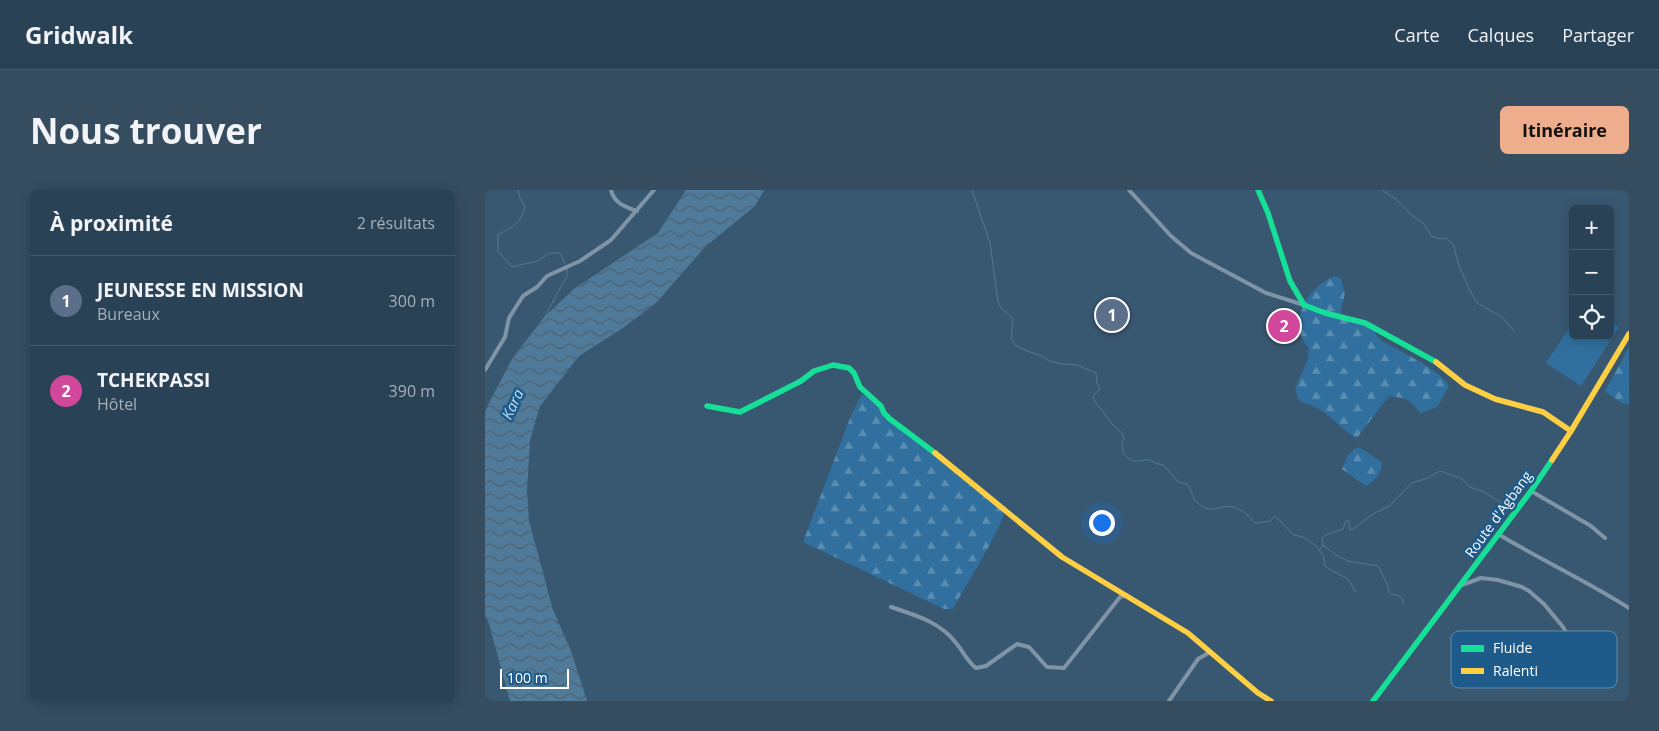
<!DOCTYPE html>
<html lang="fr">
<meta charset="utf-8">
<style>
:root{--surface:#2a4256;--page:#364d60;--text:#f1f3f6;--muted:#a5b0b9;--line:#465b6c;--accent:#eead8d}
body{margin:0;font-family:"Open Sans",sans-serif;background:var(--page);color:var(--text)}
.controls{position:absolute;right:15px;top:15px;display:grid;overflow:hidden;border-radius:8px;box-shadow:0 2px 12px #0003}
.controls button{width:45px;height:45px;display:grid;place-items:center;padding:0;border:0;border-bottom:1px solid var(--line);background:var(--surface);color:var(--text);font:25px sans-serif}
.scale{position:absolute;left:15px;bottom:12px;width:69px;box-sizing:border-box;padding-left:5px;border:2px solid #fff;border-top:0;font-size:14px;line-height:18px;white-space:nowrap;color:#fff;-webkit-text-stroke:4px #1f5b8a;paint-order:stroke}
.you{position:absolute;left:616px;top:332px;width:18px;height:18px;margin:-12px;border:4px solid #fff;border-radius:50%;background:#1a73e8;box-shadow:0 0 0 8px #1a73e833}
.badge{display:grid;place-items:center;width:32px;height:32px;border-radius:50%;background:var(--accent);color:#fff;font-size:16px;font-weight:700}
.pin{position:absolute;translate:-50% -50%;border:2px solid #fff;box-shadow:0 1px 5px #0006}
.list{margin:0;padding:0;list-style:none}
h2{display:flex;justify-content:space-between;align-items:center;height:65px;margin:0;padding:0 20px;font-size:21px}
h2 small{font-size:16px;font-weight:400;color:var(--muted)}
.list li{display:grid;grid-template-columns:32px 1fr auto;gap:15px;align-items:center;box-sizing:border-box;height:90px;padding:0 20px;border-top:1px solid var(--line)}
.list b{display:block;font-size:19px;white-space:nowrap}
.list p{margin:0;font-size:16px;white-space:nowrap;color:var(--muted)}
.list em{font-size:16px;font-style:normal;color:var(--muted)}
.icon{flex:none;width:28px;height:28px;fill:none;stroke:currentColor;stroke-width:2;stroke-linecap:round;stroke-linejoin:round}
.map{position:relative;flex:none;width:1144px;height:511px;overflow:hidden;border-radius:8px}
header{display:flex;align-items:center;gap:30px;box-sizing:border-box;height:70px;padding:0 25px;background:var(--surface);border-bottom:1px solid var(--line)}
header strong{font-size:24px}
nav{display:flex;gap:28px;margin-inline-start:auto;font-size:18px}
.intro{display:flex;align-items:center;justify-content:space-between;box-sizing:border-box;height:120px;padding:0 30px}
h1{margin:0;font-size:35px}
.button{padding:12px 22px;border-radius:8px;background:var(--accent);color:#111;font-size:18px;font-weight:700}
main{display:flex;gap:30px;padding:0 30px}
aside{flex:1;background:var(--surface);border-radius:8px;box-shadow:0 2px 12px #0003}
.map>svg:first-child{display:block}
.forest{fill:url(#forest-firs)}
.pitch{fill:#31709e}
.water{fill:url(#water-waves)}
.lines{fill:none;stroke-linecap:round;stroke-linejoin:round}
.stream{stroke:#507a99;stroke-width:1}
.street{stroke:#7f94a6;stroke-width:4}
.fast{stroke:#16e098;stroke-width:5.5}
.slow{stroke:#ffcf43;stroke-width:5.5}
.labels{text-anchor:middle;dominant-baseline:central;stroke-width:5;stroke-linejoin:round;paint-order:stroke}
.street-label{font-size:14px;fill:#fff;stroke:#1f5b8a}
.water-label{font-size:15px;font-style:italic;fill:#b7daf3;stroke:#1f5b8a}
.key{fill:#1f5b8a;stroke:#628cad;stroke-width:1}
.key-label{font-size:14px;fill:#fff}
</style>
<header>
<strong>Gridwalk</strong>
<nav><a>Carte</a><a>Calques</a><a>Partager</a></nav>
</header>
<div class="intro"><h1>Nous trouver</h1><a class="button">Itinéraire</a></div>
<main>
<aside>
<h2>À proximité<small>2 résultats</small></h2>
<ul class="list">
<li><span class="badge" style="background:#5c6f8a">1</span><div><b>JEUNESSE EN MISSION</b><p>Bureaux</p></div><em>300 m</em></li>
<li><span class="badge" style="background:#d1479c">2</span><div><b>TCHEKPASSI</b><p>Hôtel</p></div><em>390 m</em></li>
</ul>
</aside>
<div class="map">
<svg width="1144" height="511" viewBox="0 0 1144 511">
<defs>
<pattern id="forest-firs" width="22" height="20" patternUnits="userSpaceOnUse" patternTransform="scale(1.25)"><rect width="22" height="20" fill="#31709e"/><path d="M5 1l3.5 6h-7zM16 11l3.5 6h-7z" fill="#5a8db1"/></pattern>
<pattern id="water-waves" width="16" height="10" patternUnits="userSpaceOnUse" patternTransform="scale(1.25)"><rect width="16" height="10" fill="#507a99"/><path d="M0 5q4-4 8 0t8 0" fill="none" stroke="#4e6372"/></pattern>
</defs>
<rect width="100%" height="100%" fill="#385872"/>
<!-- forest -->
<g class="forest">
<path d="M849,86L856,89L860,103L854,128L871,132L889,140L891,145L897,151C913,160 957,181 964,196L952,217L935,223C925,209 921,208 904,206L872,248C860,242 851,231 840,223C832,217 822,214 814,211L810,199L822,171L824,159C802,132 821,99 849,86Z"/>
<path d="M1144,157V215L1135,212L1120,201Z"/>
<path d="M377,204L394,216L429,249L519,321C520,333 477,402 468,419H459L318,352L365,228Z"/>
<path d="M872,257L879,260L897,273C897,283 889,291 881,296L857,279L863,265Z"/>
</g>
<!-- pitch -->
<path class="pitch" d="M1125,131L1134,137L1096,196L1061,173L1088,132V146H1125Z"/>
<!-- water -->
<path class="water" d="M201,0H279L270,16L220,57L172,112L138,138L94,166L55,216L45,250L42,300L44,331L68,420L86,461L102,511H25L3,430L0,426V222L3,215L27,169L60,126L89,99L173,43Z"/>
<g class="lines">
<!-- stream -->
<g class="stream">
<path d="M33,0L35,8L40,17C35,35 28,36 13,45V61L27,77L52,71L65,63H75L82,78V86L60,126"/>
<path d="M487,0L505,53L513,112L516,118L528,129L526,148L530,155L542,161L557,166L564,171L577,174L592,175L611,183L612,193L615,199L608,206L609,210L627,234L637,243L639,249C634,257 639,269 649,271C654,272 659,269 664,270C670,272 673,275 679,275L693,292L702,294C707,300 707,309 714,314C727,325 735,314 748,317C757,319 765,327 770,333L785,331L790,326L809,345L818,347L831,356L838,365L840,376L844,379L863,389L871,402"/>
<path d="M897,0L912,10L924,23L939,34L946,46L955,49L960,48L968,54L974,75L984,99L992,113L1017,127L1029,141"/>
<path d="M838,355L851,365L863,371L893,376L902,394L905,404L912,405L918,410V414"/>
<path d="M835,359L838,356L837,348L843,344L858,339L861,331H864L865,340L868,339L888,324L904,316L927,293L943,288L955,281L977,289L985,297L999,302L1021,316"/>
</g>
<!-- street -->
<g class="street">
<path d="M126,0C129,13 140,17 152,21"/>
<path d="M644,0L686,46L706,63L781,103L819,115"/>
<path d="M0,180L20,147L24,128L38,106L52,97L62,86L95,71L126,50L169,0"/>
<path d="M1046,301L1106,336L1120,348"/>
<path d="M1013,344C1056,370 1102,391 1144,418"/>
<path d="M977,395L996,388L1013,390L1037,397L1044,401L1059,414L1078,437L1094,463L1095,472L1100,478"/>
<path d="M406,417C430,425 455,432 471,453C478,461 482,471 491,478L501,476L532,454L544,457L562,477L579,478L635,407L642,405"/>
<path d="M684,511L713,469L725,462"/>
</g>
<!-- fast -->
<g class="fast">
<path d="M773,0L783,23L805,91L819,115L840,123L880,133L951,172"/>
<path d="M222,216L255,222L316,191L329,181L348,175L364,178L369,183L375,197L396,216L399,223L405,229L450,263"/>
<path d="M888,511L1046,301L1067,270"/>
</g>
<!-- slow -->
<g class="slow">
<path d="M951,172L980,195L1010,209L1058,222L1086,241"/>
<path d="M450,263L577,367L703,443L773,503L786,511"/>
<path d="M1067,270L1086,241L1144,144"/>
</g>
</g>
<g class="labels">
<!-- street labels -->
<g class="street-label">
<text transform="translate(1013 324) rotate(-54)">Route d'Agbang</text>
</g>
<!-- water labels -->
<g class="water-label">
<text transform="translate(27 214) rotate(-65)">Kara</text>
</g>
</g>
<!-- legend -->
<rect x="966" y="441" width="166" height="57" rx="8" class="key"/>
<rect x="976" y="455" width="23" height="7" fill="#16e098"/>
<rect x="976" y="478" width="23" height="6" fill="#ffcf43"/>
<g class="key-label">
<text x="1008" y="463">Fluide</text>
<text x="1008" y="486">Ralenti</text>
</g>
</svg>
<div class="controls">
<button>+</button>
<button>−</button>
<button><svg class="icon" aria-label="locate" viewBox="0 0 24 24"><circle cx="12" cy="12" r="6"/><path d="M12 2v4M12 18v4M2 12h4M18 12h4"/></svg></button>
</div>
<div class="scale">100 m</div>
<div class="you"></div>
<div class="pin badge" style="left:627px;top:125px;background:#5c6f8a">1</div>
<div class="pin badge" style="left:799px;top:136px;background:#d1479c">2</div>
</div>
</main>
